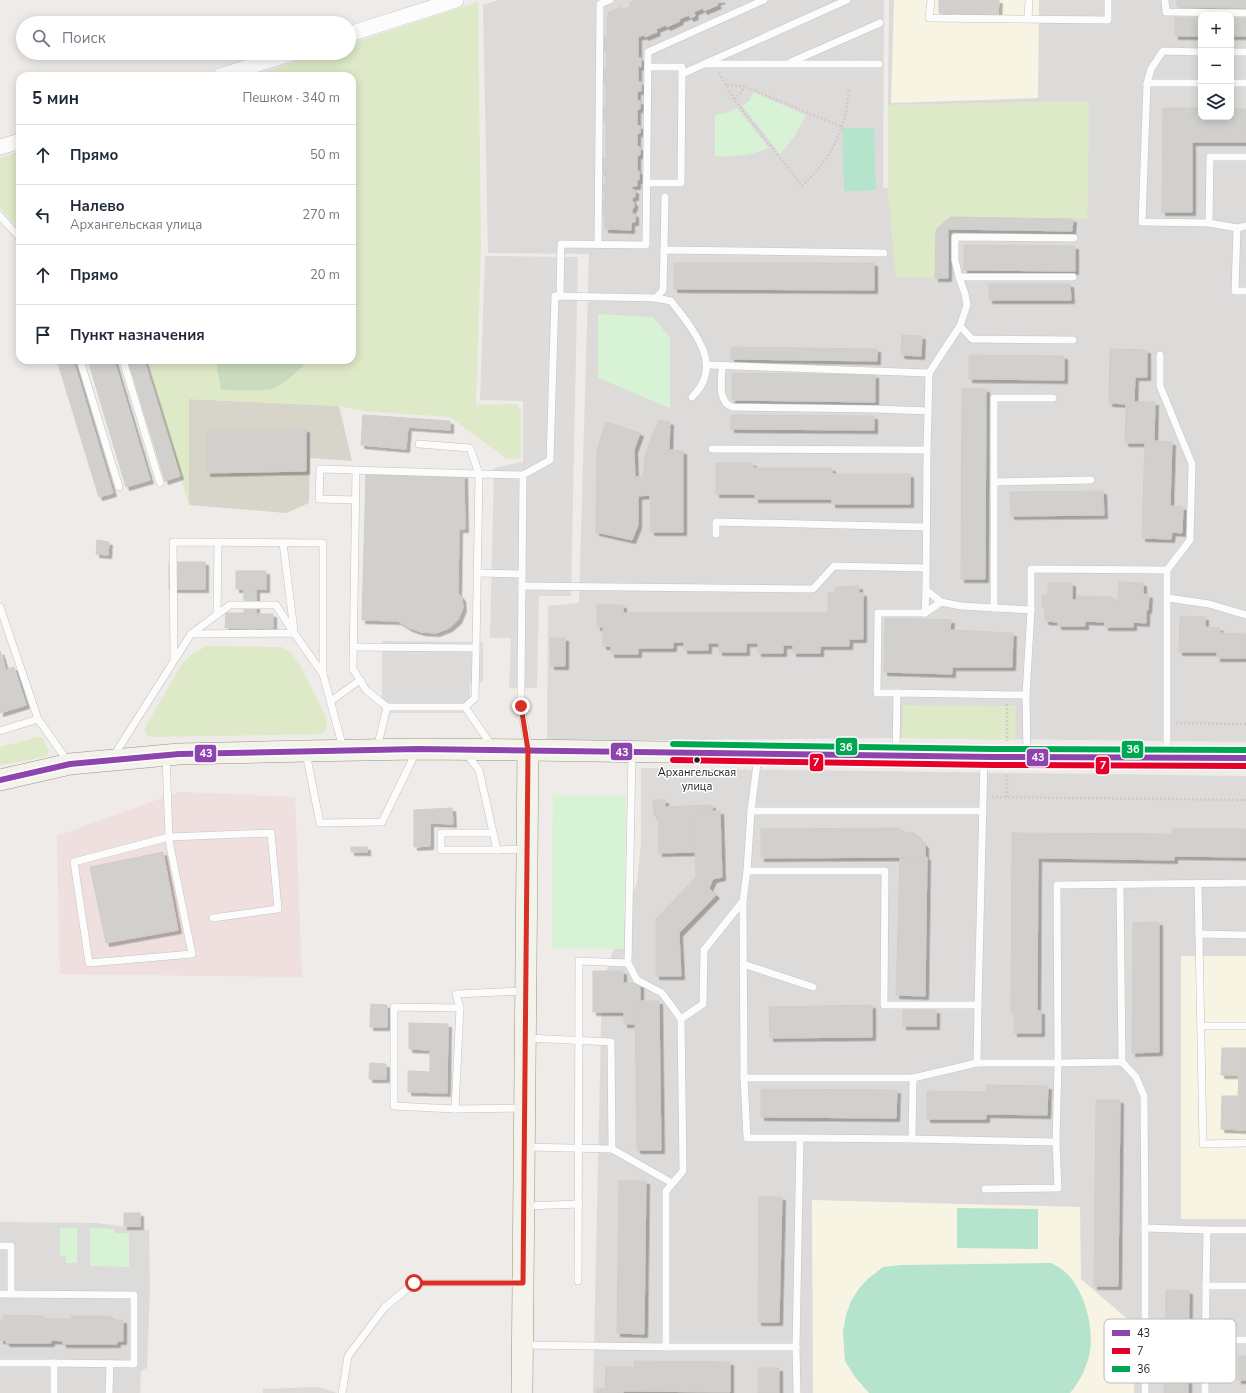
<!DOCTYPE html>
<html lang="ru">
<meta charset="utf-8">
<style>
:root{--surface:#fff;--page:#f2f2f3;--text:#1f2937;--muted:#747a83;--line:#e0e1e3}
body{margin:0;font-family:"Nunito Sans",sans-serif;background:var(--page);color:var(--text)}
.controls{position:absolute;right:12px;top:12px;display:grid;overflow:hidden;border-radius:8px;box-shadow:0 2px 10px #0003}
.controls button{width:36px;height:36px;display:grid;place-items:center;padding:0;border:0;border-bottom:1px solid var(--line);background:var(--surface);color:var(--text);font:20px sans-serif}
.stop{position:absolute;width:12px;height:12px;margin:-9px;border:3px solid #d93025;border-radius:50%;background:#fff}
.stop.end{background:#d93025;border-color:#fff;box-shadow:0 1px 4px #0008}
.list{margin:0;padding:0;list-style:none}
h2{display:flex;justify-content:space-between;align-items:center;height:52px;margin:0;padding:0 16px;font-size:17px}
h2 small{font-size:13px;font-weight:400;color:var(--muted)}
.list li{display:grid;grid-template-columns:26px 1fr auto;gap:12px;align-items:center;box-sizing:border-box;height:60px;padding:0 16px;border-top:1px solid var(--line)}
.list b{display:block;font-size:15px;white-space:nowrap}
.list p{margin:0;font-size:13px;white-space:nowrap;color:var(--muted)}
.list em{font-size:13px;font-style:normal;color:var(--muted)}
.icon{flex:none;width:22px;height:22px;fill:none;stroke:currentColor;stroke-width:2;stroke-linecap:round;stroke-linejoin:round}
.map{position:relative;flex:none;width:1246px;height:1393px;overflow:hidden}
.search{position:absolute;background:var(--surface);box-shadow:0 2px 10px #0003;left:16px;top:16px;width:340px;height:44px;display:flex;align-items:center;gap:10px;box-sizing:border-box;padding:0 14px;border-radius:22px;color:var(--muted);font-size:15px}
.panel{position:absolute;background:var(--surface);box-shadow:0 2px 10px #0003;left:16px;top:72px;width:340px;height:292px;border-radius:12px}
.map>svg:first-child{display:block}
.residential{fill:#dddbda;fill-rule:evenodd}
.commercial{fill:#efdfdf}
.education{fill:#f7f4e4}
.construction{fill:#d7d4ca}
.grass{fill:#dee9c8}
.forest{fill:#cbdbbe}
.park{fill:#d8f2d5}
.pitch{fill:#b5e3cb}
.parking{fill:#dedcdb}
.building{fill:#d2d0cd;stroke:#d1cdca;filter:url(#shadow)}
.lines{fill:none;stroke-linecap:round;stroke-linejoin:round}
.lane-casing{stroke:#c5c3c2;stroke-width:8}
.street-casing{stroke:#c5c3c2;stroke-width:16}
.secondary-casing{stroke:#989681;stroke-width:22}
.path{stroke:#d7c8c7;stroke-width:2.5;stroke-dasharray:2 2;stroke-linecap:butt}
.lane{stroke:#fcfcfc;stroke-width:7}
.street{stroke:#fcfcfc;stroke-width:15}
.secondary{stroke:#f3f3eb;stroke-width:21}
.bus-1-casing{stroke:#fff;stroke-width:9}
.bus-2-casing{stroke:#fff;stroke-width:9}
.bus-3-casing{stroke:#fff;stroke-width:9}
.bus-1{stroke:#8e44ad;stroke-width:6}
.bus-2{stroke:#e4002b;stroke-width:6}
.bus-3{stroke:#00a651;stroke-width:6}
.route{stroke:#d93025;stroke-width:5}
.bus-dot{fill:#1f1f1f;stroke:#fff;stroke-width:1.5}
.labels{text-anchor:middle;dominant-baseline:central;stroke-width:3;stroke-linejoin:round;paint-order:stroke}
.bus-label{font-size:11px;fill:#1f1f1f;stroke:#fff}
.key{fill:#fff;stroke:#bcbcbc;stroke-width:1}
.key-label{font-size:11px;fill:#1f1f1f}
.line-badge{stroke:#fff;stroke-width:1.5}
.badge-label{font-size:11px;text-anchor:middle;font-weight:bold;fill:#fff}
</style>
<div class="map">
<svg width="1246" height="1393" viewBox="0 0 1246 1393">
<defs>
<filter id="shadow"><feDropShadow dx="3.5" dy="3.5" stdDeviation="0" flood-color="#0004"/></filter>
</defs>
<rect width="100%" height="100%" fill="#eeebe8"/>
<!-- residential -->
<g class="residential">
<path d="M499,0H884L883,188L1088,191V101L888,105L889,0H1246V742L902,738L547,741L548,606L579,603L589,254L488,253L483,5ZM1201,15H1231V117H1201Z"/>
<path d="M641,768L1246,776V1393H593L602,983L637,882L641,842Z"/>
<path d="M0,1222L97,1223L149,1230L150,1289L147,1368L141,1371L140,1393H0Z"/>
<path d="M319,1387L337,1393H263V1389Z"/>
</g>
<!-- commercial -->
<path class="commercial" d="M179,792L295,797L302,977L60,974L57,836Z"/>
<!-- education -->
<g class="education">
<path d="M894,0H1039L1038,98L891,103Z"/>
<rect x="1181" y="956" width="65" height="263"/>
<path d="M812,1200L1080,1207L1081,1279L1132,1323L1134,1393H813Z"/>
</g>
<!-- construction -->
<path class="construction" d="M189,399L339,406L352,461L310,458L309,503L286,513L189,505Z"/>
<!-- grass -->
<g class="grass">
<path d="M478,2L481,248L476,405L517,404L521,411V458L507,459L450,417L364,411L339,406L189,399V505L147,360H352V76H251L322,53H349V44Z"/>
<path d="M1089,101L1088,191L1087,219L950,217L936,230L935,278L896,277L888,194V105Z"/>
<path d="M20,151V229L0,208V158Z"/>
<path d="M207,646L282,647L292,654L299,663L326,717L327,728L324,732L319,734L151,737L147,736L145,729L146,726L183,662L194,653Z"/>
<path d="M903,705L1016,706L1015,740L902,738Z"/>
<path d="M38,737L42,738L49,750L47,755L43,757L0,765V747Z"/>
</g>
<!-- forest -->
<path class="forest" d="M219,360H303V366C294,374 285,383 275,388C266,392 232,390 221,390L217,367Z"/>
<!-- park -->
<g class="park">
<path d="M753,92L806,115L794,137L780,154L742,106L750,100Z"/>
<path d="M737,108L769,148C751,155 734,158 715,156V115L727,113Z"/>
<path d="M598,314L653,317L670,338V408L598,378Z"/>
<path d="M553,795L626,796L624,949L552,948Z"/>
<path d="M60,1228H77V1263H66V1256H60Z"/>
<path d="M90,1228L114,1229L115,1233H129V1267L90,1266Z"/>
</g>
<!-- pitch -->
<g class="pitch">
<path d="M842,128H874L876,190L844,191Z"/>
<path d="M957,1208L1038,1209V1249L957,1248Z"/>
<path d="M1051,1263C1056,1266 1061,1268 1064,1271C1084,1288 1094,1326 1090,1351C1087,1367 1080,1381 1070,1393H869L855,1377L845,1361L843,1332L846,1315L851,1301L860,1287L869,1278L883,1267L901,1265Z"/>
</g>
<!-- parking -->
<g class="parking">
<path d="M776,0H829L689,63L688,59L678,63L675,57L671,59L666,49Z"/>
<path d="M862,0H876L883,16L790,57L786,47L750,63L746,52Z"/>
<path d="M876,30L884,46L855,59L852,55L843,59L838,47Z"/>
<path d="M706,69H882L883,81H706Z"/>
<path d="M659,73H671L670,175H658Z"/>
<path d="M485,256L578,257L571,596H539L537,688H509L511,638H490L494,468L523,462V401L480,400Z"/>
<path d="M382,641L483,642V682L470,683V713H382Z"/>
<path d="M570,667L872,673L871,713L569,707Z"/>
<path d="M903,678L1016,679V706L903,705Z"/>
</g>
<!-- building -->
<g class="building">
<path d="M637,0H722L716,2L718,5L704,11L703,8L694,12L695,16L690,18L689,15L679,19L680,21L667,27L666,25L656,29L657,32L645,37L644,35L638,37V58H641V67L638,66V82H641V91H637V101H640V109H637V126H640V133H637V147H640V155H637V171H639V180H637V186H632V190H635V197H632V202H634V208H632V214H635V222H631V230L605,229V214H602V200H605V192H602V184H606V173H602V159H606V121H603V107H606V84H603V69H607V51H604V37H607V17L609,16L608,13L621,7L622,10L631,6L629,3Z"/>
<path d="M939,0H999L998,16L939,13Z"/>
<path d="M1177,0H1246V8L1177,7Z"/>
<rect x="1175" y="18" width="26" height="18"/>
<rect x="1231" y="18" width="15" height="18"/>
<path d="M1163,108H1201V117H1231V109H1246V142H1192V212H1162Z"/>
<path d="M950,217L1073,219L1072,231L948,229V278H935L936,230Z"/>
<path d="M964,245L1075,246V271L964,270Z"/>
<path d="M674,263H874V290L674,289Z"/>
<path d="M989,284H1070L1071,300H989Z"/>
<path d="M902,335L922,336L921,356L901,355Z"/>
<path d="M731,347L877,349V361L731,359Z"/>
<path d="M1110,349L1147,350V377H1135L1134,402H1155L1154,441L1172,442L1170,506L1183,507L1182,533L1172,532L1171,539L1142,538L1145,443H1125L1126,404L1109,403Z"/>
<path d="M969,355L1064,356V380L969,379Z"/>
<path d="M57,360H73L113,493L99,497Z"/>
<path d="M88,360H114L150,480L126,487Z"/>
<path d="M128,360H144L180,476L165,481Z"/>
<path d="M732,373L875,375V402L732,400Z"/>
<path d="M962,389H986L985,579H961Z"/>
<path d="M363,415L450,421V430L408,427L406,449L361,445Z"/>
<path d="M731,415L874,416V430L731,429Z"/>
<path d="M659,420L670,422L669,450L683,451V532H651L650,495L638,496V525L632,540L596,532L597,450L606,422L640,433L634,450L635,477H643L645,455L647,451L650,441Z"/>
<path d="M306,429V471L207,473V430Z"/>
<path d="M716,463H753V468H832V474H910V504H832V499H755V494H716Z"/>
<path d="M366,475H464L465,529H459L458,593L462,598L463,608L458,620L449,628L436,633L421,632L409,628L398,621L362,620Z"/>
<path d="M1103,491L1104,515L1011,516L1010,492Z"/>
<path d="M97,540L109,542L108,555L96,554Z"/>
<rect x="169" y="562" width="36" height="27"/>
<rect x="236" y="571" width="30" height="18"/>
<path d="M1119,582L1143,583V594L1149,595L1148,610H1146V623L1133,622V627H1105V622L1085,621V626H1058V622L1045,621V607H1042V595H1048V583H1072V600H1077V596L1112,597V601H1118Z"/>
<path d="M859,586V593H863V639H849V646H820V653H793V645H783V653H758V643H746V652H719V643H708V650H684V642H673V648H638V654H611V646H603V627H597V605H623V613H828V593H835V587Z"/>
<path d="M244,589H256V614H273V628H225L226,613H244Z"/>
<path d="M1180,616L1205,617V627L1220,628V633L1246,634V658H1217V652H1179Z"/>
<path d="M885,618L951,620L950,630L1013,633L1012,667H952V674L884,672Z"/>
<path d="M550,638H565V666H551Z"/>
<path d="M0,651L6,670L14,667L26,705L0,713Z"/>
<path d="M653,800H665V807L712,805V811L694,812L695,852L659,853L658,816H654Z"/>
<path d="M452,808L453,824L430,823V846L414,847V810Z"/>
<path d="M720,811L722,877L713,879L709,888L716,895L679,933L681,976H656V919L696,877L694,812Z"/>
<path d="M900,828L901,832L914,833L925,845V857L761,858V829Z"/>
<path d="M1172,829H1246V857L1174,856V860L1038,858L1037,1011H1041V1033H1014V1014H1011L1012,833L1172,834Z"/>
<rect x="351" y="847" width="16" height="5"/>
<path d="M163,852L178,930L106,943L90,867Z"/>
<path d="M925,857H927L925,996L896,995L900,858Z"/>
<path d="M1159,922V1052L1132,1053L1133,923Z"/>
<path d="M593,971H623V983H640V1001H635V1024H624V1012H593Z"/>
<path d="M635,1001H659L661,1150H637Z"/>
<path d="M371,1004L387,1005V1027H370Z"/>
<path d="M872,1005V1037L770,1038L769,1007Z"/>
<rect x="903" y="1010" width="33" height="16"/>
<path d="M409,1023L448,1024L447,1093L408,1092V1071L430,1072V1050L409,1049Z"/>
<path d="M1222,1048H1246V1130L1221,1129L1222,1096H1238L1239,1075H1221Z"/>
<path d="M370,1063L386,1064V1079H369Z"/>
<path d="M987,1085L1048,1086L1047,1115L986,1114V1119H927V1091L987,1092Z"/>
<path d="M761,1089L897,1090L896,1118L761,1117Z"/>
<path d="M1096,1100H1120L1118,1286H1094Z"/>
<path d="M619,1181H646L644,1334L617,1333Z"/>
<path d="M759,1197H782L779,1322H758Z"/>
<rect x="124" y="1213" width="16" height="13"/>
<path d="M1166,1290L1189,1291L1188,1393H1164Z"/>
<path d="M4,1315L44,1316V1319H71V1316H111V1320H123V1341H117V1344H63V1341L51,1340V1343H6V1340H0V1320H4Z"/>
<rect x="1238" y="1356" width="8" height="24"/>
<path d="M634,1361L730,1362V1392L623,1391V1393H596V1389H605L606,1367H634Z"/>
<rect x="758" y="1368" width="21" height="25"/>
</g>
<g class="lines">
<defs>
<g id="lane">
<path d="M931,0L929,18L1108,20V0"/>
<path d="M1165,0L1166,12L1246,13"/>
<path d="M1028,19L1029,0"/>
<path d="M1201,52L1163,51L1151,69L1147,83L1142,222L1209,223"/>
<path d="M1231,52H1246"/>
<path d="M791,62L880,23"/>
<path d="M707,64H879"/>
<path d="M682,74L847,0"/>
<path d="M1147,83H1201"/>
<path d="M1231,83H1246"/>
<path d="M1246,157H1210L1209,223L1237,228L1235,291H1246"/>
<path d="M647,183H681L682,74V67H648"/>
<path d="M0,216L20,238"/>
<path d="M1237,228L1246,226"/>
<path d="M598,245L600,4L610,0"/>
<path d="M664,250L665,197"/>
<path d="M959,277L965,294L967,305L960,326L929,373L927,450L926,590L941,602L961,606L1031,610L1026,695L1027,755"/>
<path d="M1073,277H959L955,260V237L1074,238"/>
<path d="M560,296L561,244L646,245L648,52L764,0"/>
<path d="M656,298L663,290L664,250L884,253"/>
<path d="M960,326L972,339L1073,340"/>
<path d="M1160,355V386L1192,464L1190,540L1167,570V755"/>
<path d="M80,360L119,487"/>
<path d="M123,360L160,483"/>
<path d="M707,365L929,373"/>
<path d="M722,366C722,379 717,402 732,407L875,409L928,411"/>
<path d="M712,449L927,450"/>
<path d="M356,470L353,669L366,690L387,707H465L475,698L476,648"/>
<path d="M523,475L550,460L555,296L656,298L671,301C692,329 726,365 692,397"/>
<path d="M995,482L1091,480"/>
<path d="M356,500L319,499L320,469L479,474L470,448L419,444"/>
<path d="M716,534V522L926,527"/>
<path d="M283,543L294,630"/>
<path d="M478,573L522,574"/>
<path d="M522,586L813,589L834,566L925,568"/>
<path d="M1168,598L1209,604L1246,615"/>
<path d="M0,607L38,719L69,763"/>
<path d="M994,608V398H1053"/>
<path d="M1031,610V569L1167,570"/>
<path d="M925,613L941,602"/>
<path d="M217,615L218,542"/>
<path d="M191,634L230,605H276L294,633"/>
<path d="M353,647L476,648L479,474L523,475L521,689V706L528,747"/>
<path d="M174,660L173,542L323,543V674"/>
<path d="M897,693H877L878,613H925L926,590"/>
<path d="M331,701L360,680"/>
<path d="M465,707L492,746"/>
<path d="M0,731L38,719"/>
<path d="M377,748L387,707"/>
<path d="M465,752L479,770L497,850L526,849"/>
<path d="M306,753L320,823L382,822L416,752"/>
<path d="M896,753L897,693L1026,695"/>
<path d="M758,756L751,811L747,871L743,901L704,950L703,1004L681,1019L683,1171L666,1191V1347H796"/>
<path d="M113,757L191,634L294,633L323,674L343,748"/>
<path d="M166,757L169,837L170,846L192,954L89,963L74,862L169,837L271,833L278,909L213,918"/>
<path d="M984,759L978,1005L977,1063H1058L1057,885L1246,883"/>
<path d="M751,811H983"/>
<path d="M493,833H441V850H497"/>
<path d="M747,871H885L884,1005H978"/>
<path d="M1198,883L1203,1144L1246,1143"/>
<path d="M743,901L744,1078"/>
<path d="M1199,934L1246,935"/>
<path d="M628,963L637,980L662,993L681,1019"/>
<path d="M743,964L813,987"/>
<path d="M460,1008L394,1007V1106L455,1109L523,1108"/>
<path d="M1201,1026H1246"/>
<path d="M527,1038L611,1042L612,1149"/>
<path d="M1122,1062L1136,1077L1144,1096L1145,1228L1207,1230L1206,1286H1246"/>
<path d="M913,1078L912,1139L1056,1142L1058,1063L1122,1062L1120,884"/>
<path d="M455,1109L460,1008L456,994L524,991"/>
<path d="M800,1138L912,1139"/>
<path d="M526,1147L612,1149L672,1183"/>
<path d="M985,1189L1058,1188L1056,1142"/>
<path d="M526,1206L579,1204"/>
<path d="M1145,1228V1393"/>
<path d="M1207,1230H1246"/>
<path d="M0,1246H11V1294"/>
<path d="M578,1281L579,961L628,963L632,754"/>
<path d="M0,1294L134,1295V1364L54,1363V1393"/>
<path d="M1206,1340H1246"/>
<path d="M524,1345L666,1347"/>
<path d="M0,1363H54"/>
<path d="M109,1393L110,1364"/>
<path d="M342,1393L348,1356L385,1307L414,1283H521"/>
<path d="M797,1393L796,1347L800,1138H747L744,1078H913L977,1063"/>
<path d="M1205,1393L1206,1286"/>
</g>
<g id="street">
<path d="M349,34L456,0"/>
<path d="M220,76L292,53"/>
<path d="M0,147L20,141"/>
</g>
<g id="secondary">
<path d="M0,780L70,764L179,754L306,751L417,749L528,750L993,757L1246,758"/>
<path d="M522,1393L528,750"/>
</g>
</defs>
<!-- lane casing -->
<use href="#lane" class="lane-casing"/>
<!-- street casing -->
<use href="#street" class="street-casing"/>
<!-- secondary casing -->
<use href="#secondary" class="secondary-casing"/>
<!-- path -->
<g class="path">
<path d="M719,73L734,99L802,186C832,158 846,129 849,88"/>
<path d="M727,85L744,86L842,127"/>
<path d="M734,99L741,93L744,86"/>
<path d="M1007,704V741"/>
<path d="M1176,723L1246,724"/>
<path d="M992,797L1246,800"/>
<path d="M1007,797V774"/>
</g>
<!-- lane -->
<use href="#lane" class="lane"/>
<!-- street -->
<use href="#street" class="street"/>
<!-- secondary -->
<use href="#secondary" class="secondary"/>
<defs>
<path id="bus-1" d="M0,780L70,764L179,754L417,749L993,757L1246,758"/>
<path id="bus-2" d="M673,760L993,765L1246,766"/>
<path id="bus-3" d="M673,744L993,749L1246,750"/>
</defs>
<!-- bus-1 casing -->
<use href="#bus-1" class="bus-1-casing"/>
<!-- bus-2 casing -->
<use href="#bus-2" class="bus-2-casing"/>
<!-- bus-3 casing -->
<use href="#bus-3" class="bus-3-casing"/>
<!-- bus-1 -->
<use href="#bus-1" class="bus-1"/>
<!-- bus-2 -->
<use href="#bus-2" class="bus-2"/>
<!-- bus-3 -->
<use href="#bus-3" class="bus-3"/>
</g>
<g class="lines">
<!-- route -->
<path class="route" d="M414,1283H523L528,750L521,706"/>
</g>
<!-- markers -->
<circle class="bus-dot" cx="697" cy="760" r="3.5"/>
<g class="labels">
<!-- bus labels -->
<g class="bus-label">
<text x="697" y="772">Архангельская<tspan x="697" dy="14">улица</tspan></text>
</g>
</g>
<!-- legend -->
<rect x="1104" y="1319" width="132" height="64" rx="6" class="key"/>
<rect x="1112" y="1330" width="18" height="6" fill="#8e44ad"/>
<rect x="1112" y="1348" width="18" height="6" fill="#e4002b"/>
<rect x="1112" y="1366" width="18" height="6" fill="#00a651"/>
<g class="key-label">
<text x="1137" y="1337">43</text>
<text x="1137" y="1355">7</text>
<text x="1137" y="1373">36</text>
</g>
<g class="line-badge">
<rect x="835" y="737" width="23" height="19" rx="4" fill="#00a651"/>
<rect x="1121" y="740" width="23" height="19" rx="4" fill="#00a651"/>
<rect x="610" y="742" width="23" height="19" rx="4" fill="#8e44ad"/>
<rect x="194" y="744" width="23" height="19" rx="4" fill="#8e44ad"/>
<rect x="1026" y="748" width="23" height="19" rx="4" fill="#8e44ad"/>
<rect x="809" y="753" width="15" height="19" rx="4" fill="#e4002b"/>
<rect x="1095" y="756" width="15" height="19" rx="4" fill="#e4002b"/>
</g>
<g class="badge-label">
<text x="846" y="751">36</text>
<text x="1133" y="753">36</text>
<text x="622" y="756">43</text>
<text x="206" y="757">43</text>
<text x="1038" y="761">43</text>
<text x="816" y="766">7</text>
<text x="1103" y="769">7</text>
</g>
</svg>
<div class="controls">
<button>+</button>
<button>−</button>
<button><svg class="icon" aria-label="layers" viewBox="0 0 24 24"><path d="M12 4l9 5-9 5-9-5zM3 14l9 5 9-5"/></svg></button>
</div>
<div class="stop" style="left:414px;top:1283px"></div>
<div class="stop end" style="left:521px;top:706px"></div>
<div class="search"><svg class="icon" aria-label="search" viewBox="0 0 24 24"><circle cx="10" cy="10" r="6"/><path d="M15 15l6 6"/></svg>Поиск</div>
<section class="panel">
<h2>5 мин<small>Пешком · 340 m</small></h2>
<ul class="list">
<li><svg class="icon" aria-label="ahead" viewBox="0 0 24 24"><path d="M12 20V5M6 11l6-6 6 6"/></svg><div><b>Прямо</b></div><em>50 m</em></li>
<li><svg class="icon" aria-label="left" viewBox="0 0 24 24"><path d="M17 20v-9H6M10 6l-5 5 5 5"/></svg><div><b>Налево</b><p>Архангельская улица</p></div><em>270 m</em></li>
<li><svg class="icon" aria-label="ahead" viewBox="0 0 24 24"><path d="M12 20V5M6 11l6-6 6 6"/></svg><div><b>Прямо</b></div><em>20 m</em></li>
<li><svg class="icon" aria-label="arrive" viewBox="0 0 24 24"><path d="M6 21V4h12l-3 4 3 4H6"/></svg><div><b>Пункт назначения</b></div></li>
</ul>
</section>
</div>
